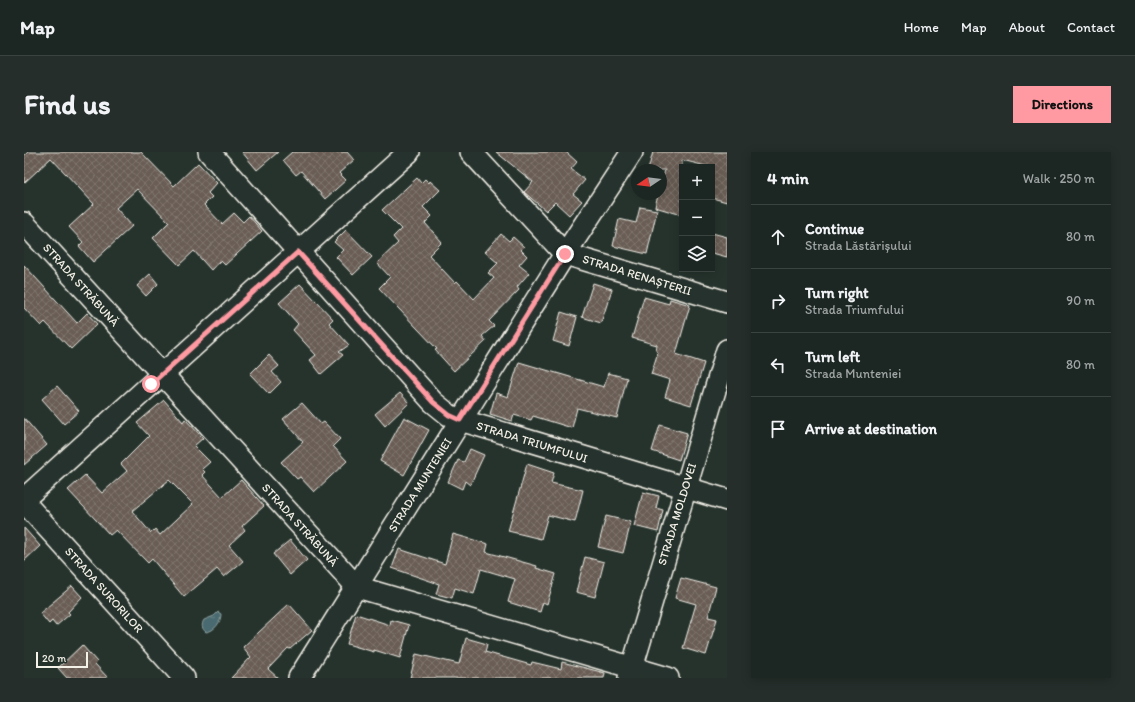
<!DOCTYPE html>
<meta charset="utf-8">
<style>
:root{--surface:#1c2622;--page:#252e2a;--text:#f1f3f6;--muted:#a0a5a5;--line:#3a4340;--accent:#ff9aa2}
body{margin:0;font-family:Itim,sans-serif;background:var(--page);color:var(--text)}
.controls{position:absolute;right:12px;top:12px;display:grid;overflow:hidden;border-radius:0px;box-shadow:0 2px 10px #0003}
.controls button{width:36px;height:36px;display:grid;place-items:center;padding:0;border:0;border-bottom:1px solid var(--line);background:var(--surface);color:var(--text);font:20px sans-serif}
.compass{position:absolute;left:607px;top:12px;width:36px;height:36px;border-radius:50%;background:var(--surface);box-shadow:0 2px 10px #0003;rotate:257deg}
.scale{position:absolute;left:12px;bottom:10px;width:52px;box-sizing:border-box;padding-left:4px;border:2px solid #f4f1e8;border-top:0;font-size:11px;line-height:14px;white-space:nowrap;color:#f4f1e8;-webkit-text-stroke:3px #26332d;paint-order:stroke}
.stop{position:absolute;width:12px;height:12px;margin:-9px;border:3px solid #ff9aa2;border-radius:50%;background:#fff}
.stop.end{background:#ff9aa2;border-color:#fff;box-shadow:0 1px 4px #0008}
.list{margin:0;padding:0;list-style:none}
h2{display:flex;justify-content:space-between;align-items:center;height:52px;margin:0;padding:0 16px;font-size:17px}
h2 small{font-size:13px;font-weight:400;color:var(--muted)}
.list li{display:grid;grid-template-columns:26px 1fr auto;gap:12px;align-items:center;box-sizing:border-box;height:64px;padding:0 16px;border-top:1px solid var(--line)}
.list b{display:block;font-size:15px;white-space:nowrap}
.list p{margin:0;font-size:13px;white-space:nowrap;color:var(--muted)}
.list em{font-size:13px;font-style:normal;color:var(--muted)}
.icon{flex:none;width:22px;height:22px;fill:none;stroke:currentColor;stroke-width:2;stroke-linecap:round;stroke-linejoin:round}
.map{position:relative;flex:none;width:703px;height:526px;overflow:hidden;border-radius:0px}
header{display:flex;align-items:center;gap:24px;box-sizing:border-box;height:56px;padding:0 20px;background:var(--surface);border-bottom:1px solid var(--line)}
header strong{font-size:19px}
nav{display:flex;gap:22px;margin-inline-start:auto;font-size:14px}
.intro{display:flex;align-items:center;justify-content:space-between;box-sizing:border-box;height:96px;padding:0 24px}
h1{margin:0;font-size:28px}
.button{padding:10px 18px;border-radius:0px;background:var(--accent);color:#111;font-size:14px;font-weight:700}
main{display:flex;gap:24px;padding:0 24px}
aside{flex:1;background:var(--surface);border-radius:0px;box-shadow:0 2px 10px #0003}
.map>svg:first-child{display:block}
.water{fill:url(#water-ripples);stroke:#8ea1a0}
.building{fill:url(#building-cross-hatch);stroke:#f4f1e8;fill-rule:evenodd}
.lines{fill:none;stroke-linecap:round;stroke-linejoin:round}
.minor-casing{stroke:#f4f1e8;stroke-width:24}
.minor{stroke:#26332d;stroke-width:21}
.route{stroke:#ff9aa2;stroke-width:5}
.labels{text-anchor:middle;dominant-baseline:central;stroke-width:3.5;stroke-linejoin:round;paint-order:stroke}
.street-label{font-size:12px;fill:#f4f1e8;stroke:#26332d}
</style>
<header>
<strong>Map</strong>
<nav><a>Home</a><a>Map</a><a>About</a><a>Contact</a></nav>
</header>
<div class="intro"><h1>Find us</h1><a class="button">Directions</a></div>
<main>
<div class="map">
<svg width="703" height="526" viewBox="0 0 703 526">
<defs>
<pattern id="water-ripples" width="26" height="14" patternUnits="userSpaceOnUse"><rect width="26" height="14" fill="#4a6b70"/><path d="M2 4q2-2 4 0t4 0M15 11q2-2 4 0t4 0" fill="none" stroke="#658184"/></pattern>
<pattern id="building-cross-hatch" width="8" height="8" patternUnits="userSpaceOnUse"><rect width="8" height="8" fill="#695d55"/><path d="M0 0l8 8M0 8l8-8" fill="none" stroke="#7f756d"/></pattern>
</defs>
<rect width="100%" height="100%" fill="#26332d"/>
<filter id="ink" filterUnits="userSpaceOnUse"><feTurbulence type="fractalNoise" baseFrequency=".025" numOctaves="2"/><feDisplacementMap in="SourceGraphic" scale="8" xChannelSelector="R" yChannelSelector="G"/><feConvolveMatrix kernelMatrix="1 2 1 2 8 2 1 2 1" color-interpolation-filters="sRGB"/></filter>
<g filter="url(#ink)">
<!-- water -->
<path class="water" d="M194,460L197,462C197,470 191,479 182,480C178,477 177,473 180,468L190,464Z"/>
<!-- building -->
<g class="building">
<path d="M4,0H117L150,34L174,11L193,31L184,41L188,45L180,53L198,72L210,61L219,70L225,64L238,79L201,113L197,109L187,118L170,99L155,113L129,86L145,70L113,37L92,56L108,74L69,110L55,94L59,90L45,75L70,52L27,6L0,31V4Z"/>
<path d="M218,0H254L233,18Z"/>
<path d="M268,0H323L330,8L315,21L322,28L301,47L277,19L272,23L259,8Z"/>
<path d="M472,0H542L553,10L547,17L561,28L549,42L558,49L545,63L531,50L522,59L500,40L509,30Z"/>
<path d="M629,0H703V50L688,46V22L690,16L658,8V63L631,55L634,42H637V33L641,18H624Z"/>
<path d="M393,26L397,31L401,27L405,31L406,29L416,38L399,55L408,64L401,71L418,90L405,103L431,131L433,129L450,147L470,126L464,121L474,111L461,100L477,82L485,89L489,85L500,95L497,98L503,104L495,113L505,121L493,135L495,138L465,169L470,174L458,184L462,189L430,219L411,198L413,197L355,136L366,125L353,111L374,91L369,85L377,77L358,58Z"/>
<path d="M616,55L633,58L623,102L589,94L595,67L612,71Z"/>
<path d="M322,78L348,105L329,123L312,105L319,98L310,90Z"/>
<path d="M688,81L703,85V105L688,101Z"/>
<path d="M0,113L53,171L63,161L73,172L47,197L21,170L17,174L0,156Z"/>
<path d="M126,122L134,132L122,144L113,134Z"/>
<path d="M569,131L588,137L577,171L558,165Z"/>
<path d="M276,132L309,167L305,171L325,193L315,200L319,203L297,222L286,208L292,203L269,178L274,172L255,151Z"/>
<path d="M620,145L645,152L646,147L666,153L652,202L680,211L667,253L641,245L646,228L627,222L634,200L632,199L633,193L608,186Z"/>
<path d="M537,160L553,165L545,194L529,189Z"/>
<path d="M245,203L255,214L248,220L257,230L245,242L226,222Z"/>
<path d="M495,210L580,235L584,221L603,226L593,266L553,256L548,276L509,264L507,268L490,263L488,269L466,262L472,241L484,245Z"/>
<path d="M33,234L55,259L40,272L18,247Z"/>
<path d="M376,241L385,251L361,274L351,262Z"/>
<path d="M140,248L159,270L161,267L179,286L170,294L186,310L178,317L181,320L178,323L198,345L217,328L240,354L218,374L221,378L205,393L219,409L200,425L193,417L160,445L128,407L124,411L92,378L86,383L44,338L61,323L78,341L103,319L97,312L125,284L113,271ZM145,328L169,352L136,383L131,377L127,381L108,359Z"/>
<path d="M278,251L297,272L300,270L316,287L309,294L323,309L290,340L276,325L273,327L257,310L279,290L259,267Z"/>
<path d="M380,265L405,278L380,323L356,309Z"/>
<path d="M0,266L23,293L0,313Z"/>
<path d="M636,273L663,281L655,308L628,299Z"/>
<path d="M446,297L460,303L446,333L441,329L438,337L424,330L434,308L440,310Z"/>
<path d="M503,312L530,321L527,331L559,338L551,370L524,363L517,387L484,379Z"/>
<path d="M619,340L635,344L632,356L639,358L634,380L610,374Z"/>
<path d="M582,364L607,370L599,401L574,395Z"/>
<path d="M0,376L16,394L0,409Z"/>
<path d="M429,382L464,392L462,400L513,414L512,416L532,422L523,452L519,450L516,460L484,450L491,427L457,417L450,442L431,436L428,446L412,442L415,432L368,416L375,397L421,412Z"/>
<path d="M266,388L283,408L266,423L249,402Z"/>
<path d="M561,405L580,410L571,445L552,440Z"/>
<path d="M657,426L692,435L684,465L693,467L682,503L659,496L672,452L651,446Z"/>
<path d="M48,434L58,445L44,460L46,462L32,474L28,469L25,472L16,461Z"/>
<path d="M265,452L288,478L266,497L264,496L244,517L254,526H207L227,505L219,495Z"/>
<path d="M332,462L366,473L367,468L385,473L376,506L350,498V500L323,492Z"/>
<path d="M442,486L463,492L461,500L507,513L508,510L537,517L538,510L581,521L580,526H386L392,502L435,512Z"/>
<path d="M58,493L73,510L71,512L84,526H43L34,516Z"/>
</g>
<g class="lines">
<defs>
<g id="minor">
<path d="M185,0L409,250L425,263L436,268L703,348"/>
<path d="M447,0L541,102L703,150"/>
<path d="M0,71L333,435L644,526"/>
<path d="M0,347L385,0"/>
<path d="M0,350L160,526"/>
<path d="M275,526L541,102L608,0"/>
<path d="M605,526L703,198"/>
</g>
</defs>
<!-- minor casing -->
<use href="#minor" class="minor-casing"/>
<!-- minor -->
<use href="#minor" class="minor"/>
</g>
</g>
<g class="lines" filter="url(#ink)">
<!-- route -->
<path class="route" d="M127,232L274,100L409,250L425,263L436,268L541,102"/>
</g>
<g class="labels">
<!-- street labels -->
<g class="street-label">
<text transform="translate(613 123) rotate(17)">STRADA RENAȘTERII</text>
<text transform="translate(57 133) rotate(48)">STRADA STRĂBUNĂ</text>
<text transform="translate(508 290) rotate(17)">STRADA TRIUMFULUI</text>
<text transform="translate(396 333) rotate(-58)">STRADA MUNTENIEI</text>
<text transform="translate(653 362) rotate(-73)">STRADA MOLDOVEI</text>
<text transform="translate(276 373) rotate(48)">STRADA STRĂBUNĂ</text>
<text transform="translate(80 438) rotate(48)">STRADA SURORILOR</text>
</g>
</g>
</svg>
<div class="controls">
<button>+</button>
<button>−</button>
<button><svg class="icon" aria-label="layers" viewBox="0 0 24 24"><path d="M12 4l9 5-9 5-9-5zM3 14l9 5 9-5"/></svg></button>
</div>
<svg class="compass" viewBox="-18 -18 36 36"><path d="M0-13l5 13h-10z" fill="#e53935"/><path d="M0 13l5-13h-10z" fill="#a0a5a5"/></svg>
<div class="scale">20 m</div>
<div class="stop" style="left:127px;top:232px"></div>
<div class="stop end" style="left:541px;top:102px"></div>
</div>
<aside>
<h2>4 min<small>Walk · 250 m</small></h2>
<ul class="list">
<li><svg class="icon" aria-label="ahead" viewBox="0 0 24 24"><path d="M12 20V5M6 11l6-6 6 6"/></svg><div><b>Continue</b><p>Strada Lăstărișului</p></div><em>80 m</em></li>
<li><svg class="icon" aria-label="right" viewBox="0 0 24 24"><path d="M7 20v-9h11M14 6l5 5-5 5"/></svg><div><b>Turn right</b><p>Strada Triumfului</p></div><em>90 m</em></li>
<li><svg class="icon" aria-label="left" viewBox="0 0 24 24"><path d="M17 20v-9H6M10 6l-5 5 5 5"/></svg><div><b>Turn left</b><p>Strada Munteniei</p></div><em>80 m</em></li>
<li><svg class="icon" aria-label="arrive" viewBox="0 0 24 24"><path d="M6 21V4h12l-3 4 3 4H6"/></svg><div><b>Arrive at destination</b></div></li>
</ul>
</aside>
</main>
